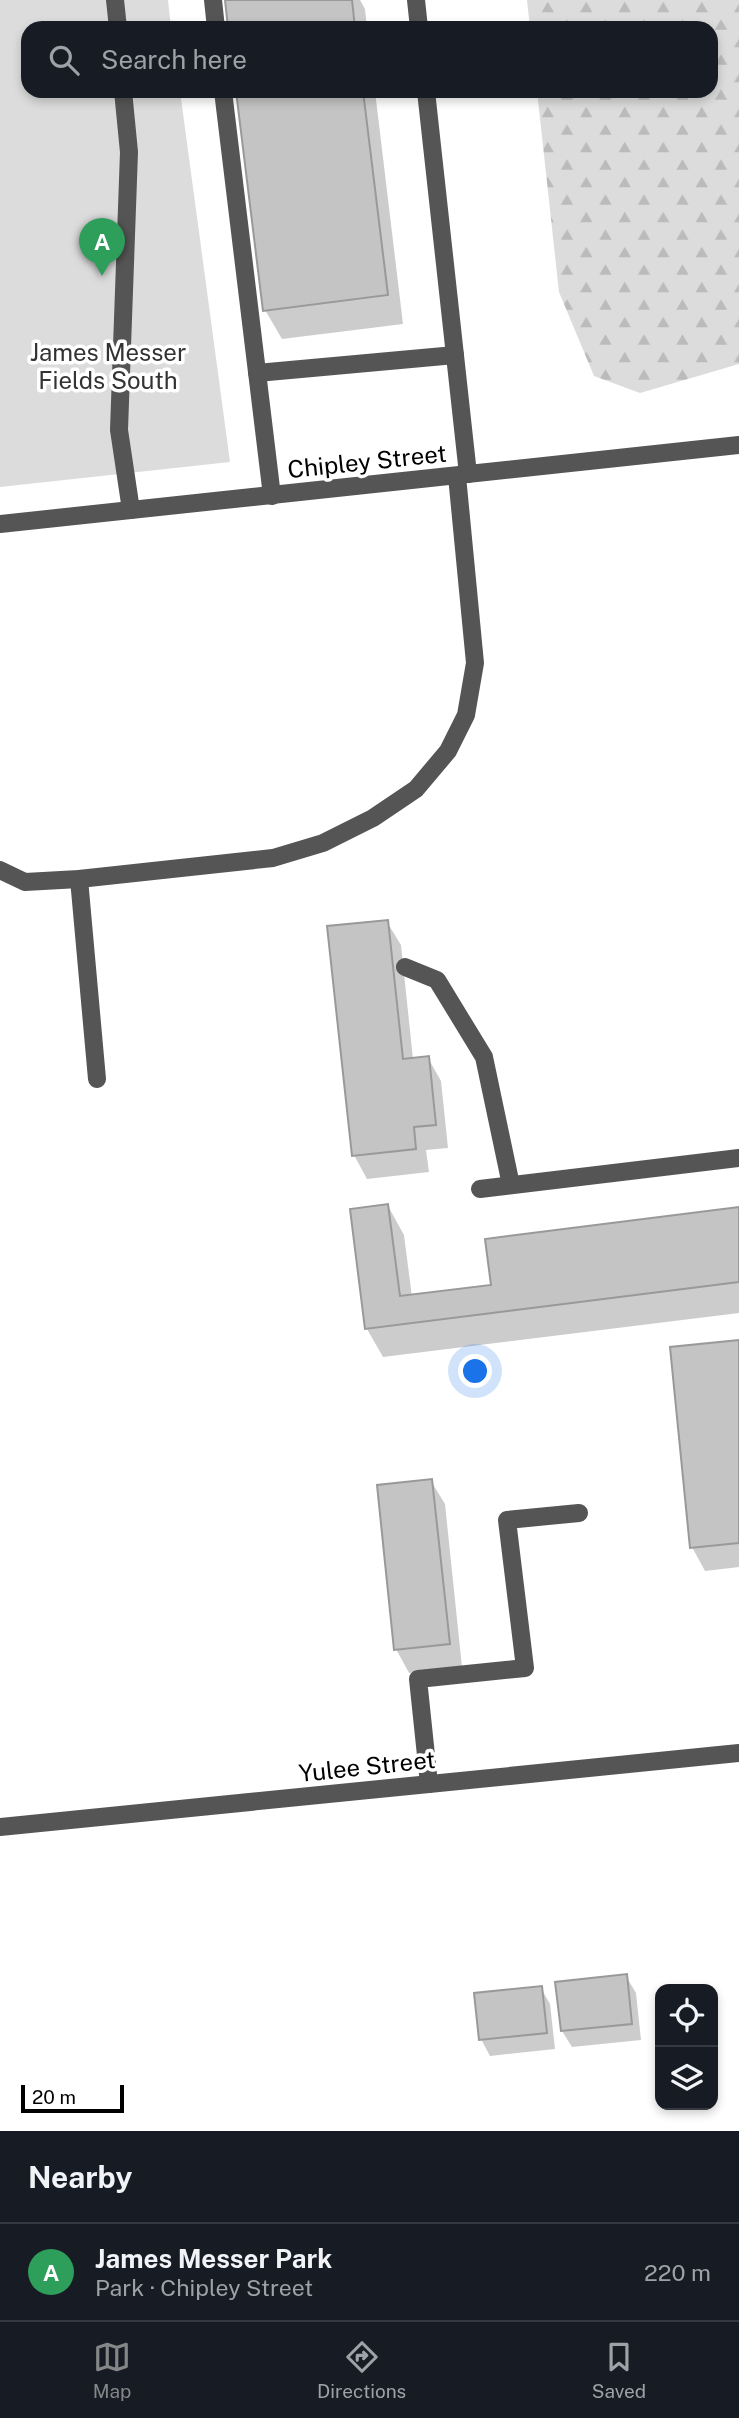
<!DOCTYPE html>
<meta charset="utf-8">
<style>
:root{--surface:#171b24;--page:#242831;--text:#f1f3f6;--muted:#9ea1a6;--line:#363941;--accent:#858687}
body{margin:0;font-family:"Public Sans",sans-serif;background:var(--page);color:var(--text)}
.controls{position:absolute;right:21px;bottom:21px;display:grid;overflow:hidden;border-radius:14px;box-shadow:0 4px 10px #0003}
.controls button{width:63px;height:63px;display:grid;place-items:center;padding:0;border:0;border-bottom:2px solid var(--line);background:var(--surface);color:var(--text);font:35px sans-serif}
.scale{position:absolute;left:21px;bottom:18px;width:103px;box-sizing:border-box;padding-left:7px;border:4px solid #000;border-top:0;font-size:19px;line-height:24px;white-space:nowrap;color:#000;-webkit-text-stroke:5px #fff;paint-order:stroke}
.you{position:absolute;left:476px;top:1372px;width:24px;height:24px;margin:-18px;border:5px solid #fff;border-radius:50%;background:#1a73e8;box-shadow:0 0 0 10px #1a73e833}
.badge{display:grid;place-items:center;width:46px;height:46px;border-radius:50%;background:var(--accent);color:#fff;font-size:23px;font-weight:700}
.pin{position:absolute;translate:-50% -58px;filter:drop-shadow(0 2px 4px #0008)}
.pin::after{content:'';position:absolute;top:37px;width:24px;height:21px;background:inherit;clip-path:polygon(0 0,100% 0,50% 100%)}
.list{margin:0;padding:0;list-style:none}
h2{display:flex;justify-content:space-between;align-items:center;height:91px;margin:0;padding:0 28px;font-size:30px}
h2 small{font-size:23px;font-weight:400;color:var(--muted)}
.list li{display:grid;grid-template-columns:46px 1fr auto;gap:21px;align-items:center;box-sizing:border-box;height:98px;padding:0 28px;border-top:2px solid var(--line)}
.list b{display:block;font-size:26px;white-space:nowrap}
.list p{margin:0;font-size:23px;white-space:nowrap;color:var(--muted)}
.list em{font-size:23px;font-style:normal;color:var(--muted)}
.icon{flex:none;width:38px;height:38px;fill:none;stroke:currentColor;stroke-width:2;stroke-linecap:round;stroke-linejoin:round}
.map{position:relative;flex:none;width:739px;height:2131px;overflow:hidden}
.search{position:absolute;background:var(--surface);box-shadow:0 4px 10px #0003;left:21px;right:21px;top:21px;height:77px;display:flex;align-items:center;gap:18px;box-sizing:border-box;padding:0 24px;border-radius:21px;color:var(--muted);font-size:26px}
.sheet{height:189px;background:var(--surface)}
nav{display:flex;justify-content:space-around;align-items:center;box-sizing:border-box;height:98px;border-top:2px solid var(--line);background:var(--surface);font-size:19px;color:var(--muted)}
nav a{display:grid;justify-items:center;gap:4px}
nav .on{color:var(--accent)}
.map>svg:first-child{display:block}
.green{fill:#dcdcdc}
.forest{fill:url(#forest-firs)}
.shadow{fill:#0003}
.building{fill:#c4c4c4;stroke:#999;stroke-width:2}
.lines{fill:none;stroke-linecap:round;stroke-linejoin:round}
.minor{stroke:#555;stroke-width:18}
.labels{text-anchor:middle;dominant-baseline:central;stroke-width:7;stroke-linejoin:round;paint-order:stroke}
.park-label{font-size:24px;fill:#333;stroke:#fff}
.street-label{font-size:24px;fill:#000;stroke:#fff}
</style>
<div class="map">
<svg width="739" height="2131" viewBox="0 0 739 2131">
<defs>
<pattern id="forest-firs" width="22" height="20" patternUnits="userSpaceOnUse" patternTransform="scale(1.75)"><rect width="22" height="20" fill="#dcdcdc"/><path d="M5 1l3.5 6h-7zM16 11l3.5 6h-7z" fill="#bbb"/></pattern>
</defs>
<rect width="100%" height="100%" fill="#fff"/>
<!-- green -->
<path class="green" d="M0,0H168L171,28H28V91H180L230,462L0,487Z"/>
<!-- forest -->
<path class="forest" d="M527,0H739V364L640,393L594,376L559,292L537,91H711V28H530Z"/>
<!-- shadow -->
<g class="shadow">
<path d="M227,0H360L365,9L367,28H230Z"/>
<path d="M238,91H375L403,324L282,339L265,310Z"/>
<path d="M387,922L401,945L413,1059L428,1058L441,1081L448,1148L426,1150L429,1172L367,1179L354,1155Z"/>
<path d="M388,1206L404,1235L412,1297L493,1286L739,1208V1313L383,1357L367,1329Z"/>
<path d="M739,1342V1567L705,1571L692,1547Z"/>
<path d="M431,1481L445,1504L462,1667L409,1673L396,1649Z"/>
<path d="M626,1976L636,1993L641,2040L572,2047L562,2031Z"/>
<path d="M541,1988L550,2004L555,2049L490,2056L481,2039Z"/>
</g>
<!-- building -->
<g class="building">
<path d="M225,0H352L355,28H228Z"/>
<path d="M236,91H363L388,295L263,311Z"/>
<path d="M388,920L403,1059L429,1056L436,1125L414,1127L416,1149L352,1156L327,926Z"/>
<path d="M388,1204L400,1296L491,1285L485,1239L739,1207V1282L365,1329L350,1209Z"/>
<path d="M739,1340V1543L690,1548L670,1347Z"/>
<path d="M432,1479L450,1644L394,1650L377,1485Z"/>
<path d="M627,1974L632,2024L561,2031L555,1982Z"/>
<path d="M542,1986L547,2033L479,2040L474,1993Z"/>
</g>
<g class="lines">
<!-- minor -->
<g class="minor">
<path d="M115,0L118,28"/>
<path d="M213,0L216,28"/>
<path d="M416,0L419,28"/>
<path d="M123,91L129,152L119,430L131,510"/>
<path d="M223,91L272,496"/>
<path d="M426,91L468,474"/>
<path d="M257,373L455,355"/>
<path d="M0,524L739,445"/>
<path d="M0,870L25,882L79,879L273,858L323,843L373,818L416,789L448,751L466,715L475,663L457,476"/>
<path d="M79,879L97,1079"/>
<path d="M405,967L437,980L484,1057L511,1185"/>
<path d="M480,1189L739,1158"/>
<path d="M429,1784L418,1679L525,1668L507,1520L579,1513"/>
<path d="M0,1827L739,1753"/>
</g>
</g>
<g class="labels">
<!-- park labels -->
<g class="park-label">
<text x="108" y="352">James Messer<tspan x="108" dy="28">Fields South</tspan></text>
</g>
<!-- street labels -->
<g class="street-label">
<text transform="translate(367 461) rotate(-6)">Chipley Street</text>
<text transform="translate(367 1766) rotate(-6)">Yulee Street</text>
</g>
</g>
</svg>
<div class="controls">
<button><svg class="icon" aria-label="locate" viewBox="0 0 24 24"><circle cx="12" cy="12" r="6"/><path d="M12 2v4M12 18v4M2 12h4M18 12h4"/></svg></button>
<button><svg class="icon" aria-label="layers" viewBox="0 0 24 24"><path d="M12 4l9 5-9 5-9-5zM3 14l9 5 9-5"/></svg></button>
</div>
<div class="scale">20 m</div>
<div class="you"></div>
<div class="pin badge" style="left:102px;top:276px;background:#2e9e5b">A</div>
<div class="search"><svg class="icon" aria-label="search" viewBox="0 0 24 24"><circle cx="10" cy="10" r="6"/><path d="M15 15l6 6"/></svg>Search here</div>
</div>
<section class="sheet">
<h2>Nearby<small></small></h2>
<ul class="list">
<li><span class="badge" style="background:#2e9e5b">A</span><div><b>James Messer Park</b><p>Park · Chipley Street</p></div><em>220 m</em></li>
</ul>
</section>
<nav>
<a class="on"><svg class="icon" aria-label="map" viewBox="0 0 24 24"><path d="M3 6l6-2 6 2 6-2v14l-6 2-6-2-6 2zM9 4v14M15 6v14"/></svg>Map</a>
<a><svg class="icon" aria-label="directions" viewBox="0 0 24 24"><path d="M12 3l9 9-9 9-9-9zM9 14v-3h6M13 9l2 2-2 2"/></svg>Directions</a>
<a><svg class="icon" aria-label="saved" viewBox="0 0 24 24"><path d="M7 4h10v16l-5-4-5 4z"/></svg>Saved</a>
</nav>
